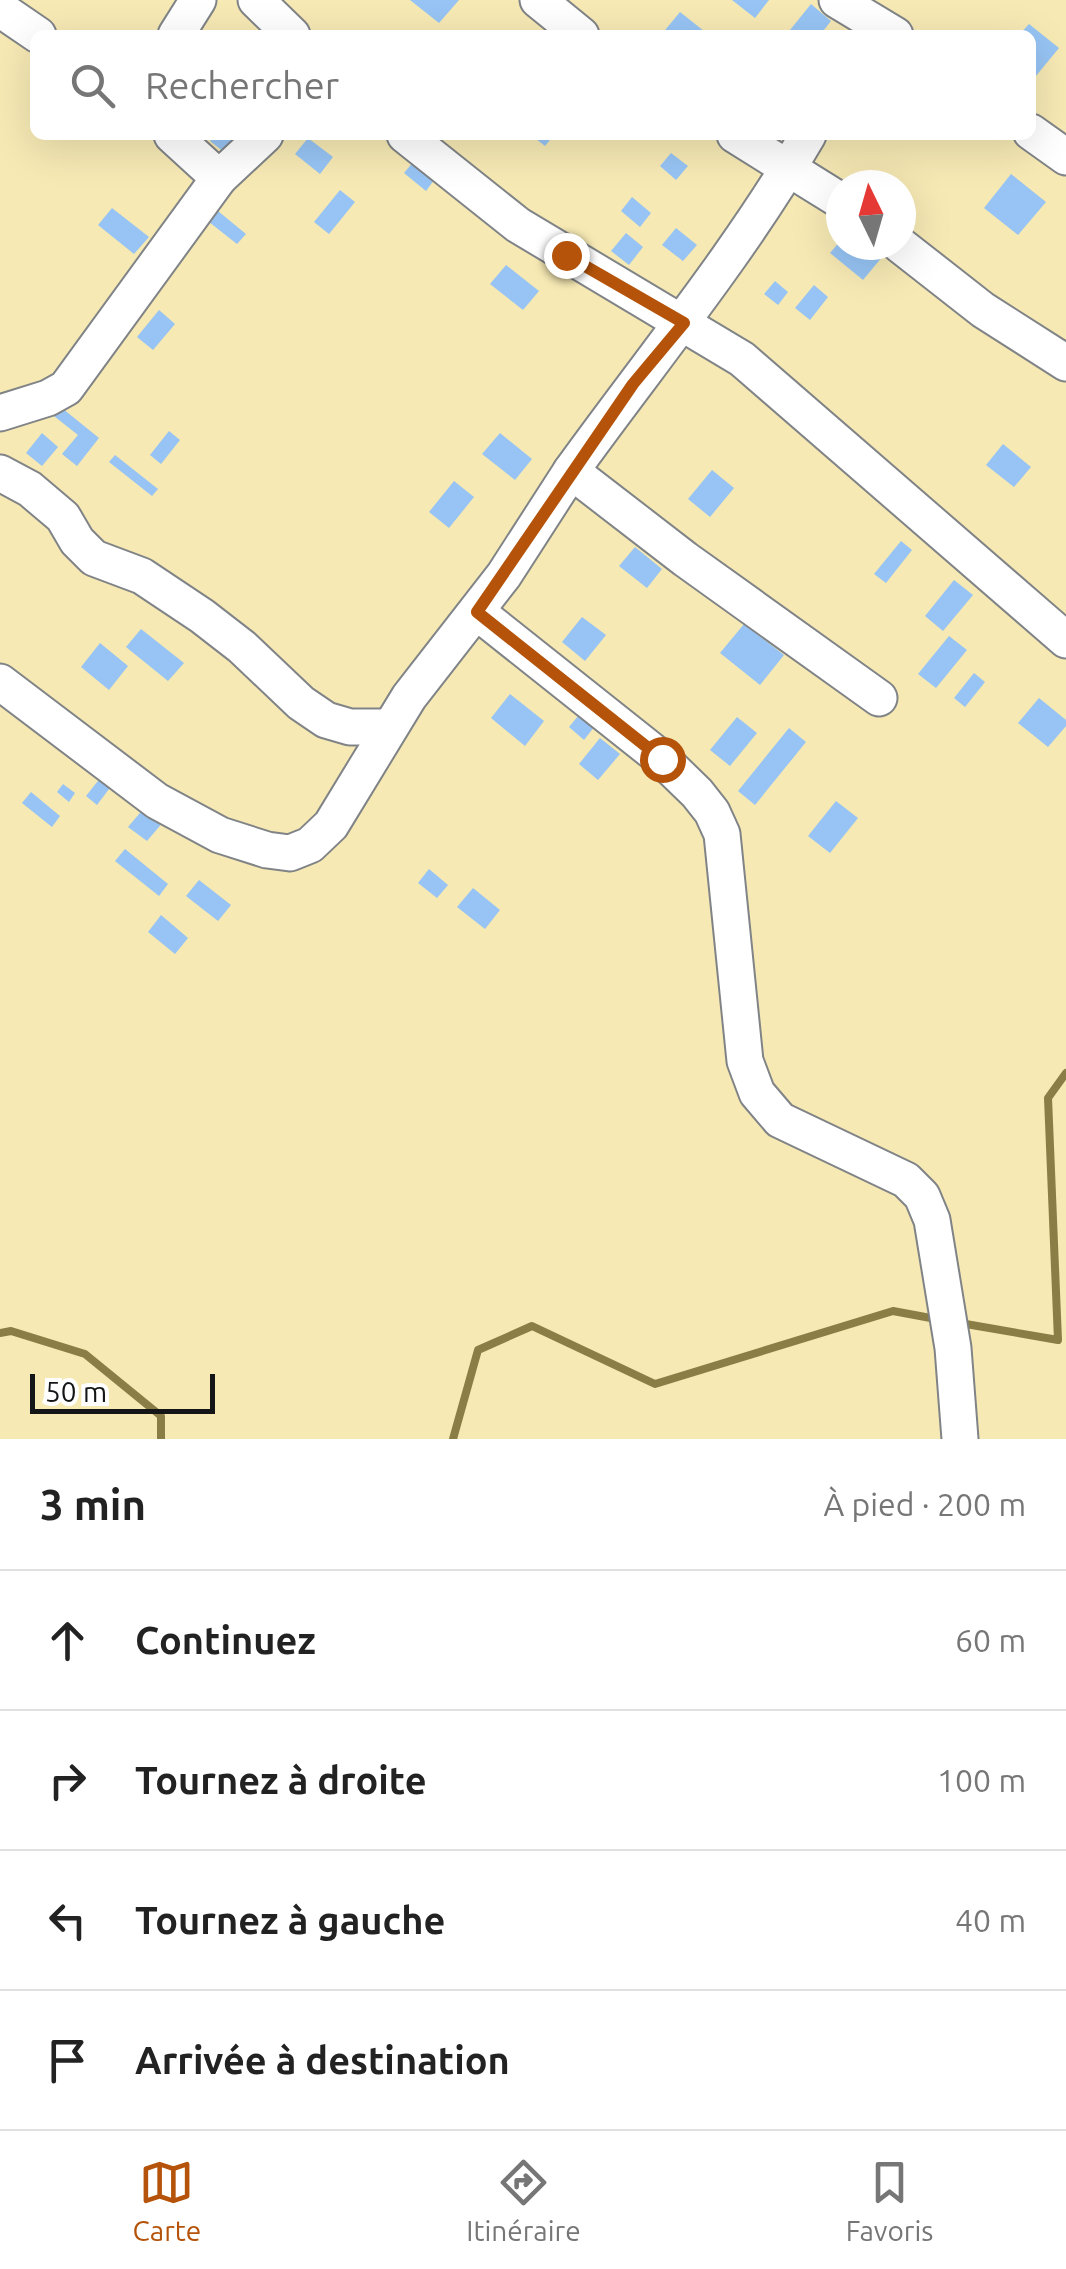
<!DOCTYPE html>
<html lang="fr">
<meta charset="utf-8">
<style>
:root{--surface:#fff;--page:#f6f6f6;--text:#222;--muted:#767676;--line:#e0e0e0;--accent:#b45309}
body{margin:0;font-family:Ubuntu,sans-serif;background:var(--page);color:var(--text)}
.compass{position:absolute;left:826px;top:170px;width:90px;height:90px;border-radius:50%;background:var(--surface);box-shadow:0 10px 40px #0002;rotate:355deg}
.scale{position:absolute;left:30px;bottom:25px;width:185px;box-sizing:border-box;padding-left:10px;border:5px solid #131516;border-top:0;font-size:28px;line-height:35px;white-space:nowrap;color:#131516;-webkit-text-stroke:8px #fff;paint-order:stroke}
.stop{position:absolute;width:30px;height:30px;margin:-22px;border:8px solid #b45309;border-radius:50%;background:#fff}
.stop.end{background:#b45309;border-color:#fff;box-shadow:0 2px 10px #0008}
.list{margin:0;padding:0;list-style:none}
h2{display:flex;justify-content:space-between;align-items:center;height:130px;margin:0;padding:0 40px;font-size:42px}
h2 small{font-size:32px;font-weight:400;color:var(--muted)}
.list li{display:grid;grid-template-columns:65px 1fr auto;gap:30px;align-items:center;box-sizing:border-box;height:140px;padding:0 40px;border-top:2px solid var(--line)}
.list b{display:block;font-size:38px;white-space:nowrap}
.list em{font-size:32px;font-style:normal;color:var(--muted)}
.icon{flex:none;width:55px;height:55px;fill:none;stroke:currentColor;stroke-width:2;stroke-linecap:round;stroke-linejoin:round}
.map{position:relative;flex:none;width:1066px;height:1439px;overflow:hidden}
.search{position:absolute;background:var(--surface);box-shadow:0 10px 40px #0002;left:30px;right:30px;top:30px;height:110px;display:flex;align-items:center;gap:25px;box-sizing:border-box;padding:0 35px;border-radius:15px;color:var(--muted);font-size:38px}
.sheet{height:690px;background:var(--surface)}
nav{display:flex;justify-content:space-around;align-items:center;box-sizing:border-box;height:140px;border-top:2px solid var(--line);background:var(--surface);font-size:28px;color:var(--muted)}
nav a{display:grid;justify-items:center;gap:5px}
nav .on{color:var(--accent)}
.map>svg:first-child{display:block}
.green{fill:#f6e9b4;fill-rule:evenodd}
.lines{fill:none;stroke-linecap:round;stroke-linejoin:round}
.stream{stroke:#8a7e46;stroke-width:8}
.building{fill:#97c4f4}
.minor-casing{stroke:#818487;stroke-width:39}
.minor{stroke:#fff;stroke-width:35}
.route{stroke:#b45309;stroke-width:12}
</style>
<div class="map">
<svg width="1066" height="1439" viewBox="0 0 1066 1439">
<rect width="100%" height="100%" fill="#f3f7fb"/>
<!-- green -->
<path class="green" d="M0,0H1066V1439H0ZM35,35H1031V135H35ZM841,185H901V245H841Z"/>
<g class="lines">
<!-- stream -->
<g class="stream">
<path d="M960,1323L1058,1340L1048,1098L1066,1073"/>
<path d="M0,1333L11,1331L85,1354L161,1416V1439"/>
<path d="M453,1439L478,1350L532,1326L655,1384L893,1311L936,1319"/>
</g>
</g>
<!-- building -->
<g class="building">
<path d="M410,0H459L439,23Z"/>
<path d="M732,0H769L755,18Z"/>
<path d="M811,4L831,21L820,35H786Z"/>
<path d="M680,12L709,35H661Z"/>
<path d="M1029,24L1059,48L1031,82V35H1019Z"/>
<path d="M214,135H254L234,160L210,141Z"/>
<path d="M531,135H554L545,146Z"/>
<path d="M308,138L333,157L320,174L295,154Z"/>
<path d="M671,153L688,166L676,180L660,166Z"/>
<path d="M419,155L440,172L426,191L404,173Z"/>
<path d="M1011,174L1046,202L1018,235L984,208Z"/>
<path d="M340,190L355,202L329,234L314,222Z"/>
<path d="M632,197L651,213L640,227L621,211Z"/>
<path d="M112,208L149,237L134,254L98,225Z"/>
<path d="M218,211L246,234L237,244L209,222Z"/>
<path d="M676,228L697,245L683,261L662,245Z"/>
<path d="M626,233L643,247L629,265L611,251Z"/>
<path d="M841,240V245H869L883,256L863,280L830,253Z"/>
<path d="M506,265L539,291L523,310L490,284Z"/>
<path d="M775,281L788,292L778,305L764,294Z"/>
<path d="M814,285L828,297L810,320L795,308Z"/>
<path d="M159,310L175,324L153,350L137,337Z"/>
<path d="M52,400L99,438L77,466L62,454L78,435L45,409Z"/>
<path d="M169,431L180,440L161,464L150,455Z"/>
<path d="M42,433L58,447L42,466L26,453Z"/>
<path d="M500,433L532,459L515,480L482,454Z"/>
<path d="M1003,444L1031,467L1014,487L986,465Z"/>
<path d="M115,455L158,489L152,496L109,462Z"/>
<path d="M712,470L734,488L710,517L688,499Z"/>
<path d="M454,481L474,497L449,528L429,512Z"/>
<path d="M901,541L912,550L886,583L874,574Z"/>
<path d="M635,547L662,569L647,588L619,566Z"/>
<path d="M954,580L973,595L943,631L925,616Z"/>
<path d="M582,617L606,635L585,661L562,642Z"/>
<path d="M744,624L784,655L760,685L720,653Z"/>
<path d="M141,629L184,663L168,681L126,647Z"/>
<path d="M949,636L967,650L936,688L918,674Z"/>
<path d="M100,643L128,666L109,690L81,667Z"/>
<path d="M974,673L985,682L965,707L954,698Z"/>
<path d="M510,694L544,721L525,746L491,718Z"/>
<path d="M1039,698L1066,720V726L1048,747L1018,723Z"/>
<path d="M583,710L598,722L584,740L569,727Z"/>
<path d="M737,717L757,733L730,766L710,750Z"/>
<path d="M789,728L806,742L755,805L738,791Z"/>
<path d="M600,738L620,754L598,780L579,764Z"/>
<path d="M105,772L115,781L97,805L86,796Z"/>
<path d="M63,784L75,793L69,802L57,792Z"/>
<path d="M31,792L60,816L52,827L22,803Z"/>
<path d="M836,801L858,818L830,853L808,836Z"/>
<path d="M145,807L164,821L147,841L128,827Z"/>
<path d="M125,849L168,884L159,896L115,861Z"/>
<path d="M429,869L448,885L437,898L418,883Z"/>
<path d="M199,880L231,905L218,921L186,896Z"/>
<path d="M473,888L500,910L485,929L457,907Z"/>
<path d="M161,915L188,938L175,954L148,932Z"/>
</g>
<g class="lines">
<defs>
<g id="minor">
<path d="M256,0L292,35"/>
<path d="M538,0L581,35"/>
<path d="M837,0L895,35"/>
<path d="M0,9L38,35"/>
<path d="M176,35L198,0"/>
<path d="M1031,132L1066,157"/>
<path d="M172,135L219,178"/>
<path d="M405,135L518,225L742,359L1066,640"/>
<path d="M735,135L841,201"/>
<path d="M808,135C739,254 651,360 571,471L685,559L879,698"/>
<path d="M900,245L983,310L1066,363"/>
<path d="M0,413L48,398L66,388L219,178L265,135"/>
<path d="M0,473L30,489L63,517L77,541L94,558L142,576L202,616L242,647L301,703L326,720L350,727H389"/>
<path d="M477,612L662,759L697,793L712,812L722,834L745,1061L757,1093L780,1120L906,1180L922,1196L932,1220L953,1348L960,1439"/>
<path d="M0,682L157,801L220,835L267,850L290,853L310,845L331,825L409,697L504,575L571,471"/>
</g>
</defs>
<!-- minor casing -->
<use href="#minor" class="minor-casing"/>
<!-- minor -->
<use href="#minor" class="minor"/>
</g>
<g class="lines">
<!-- route -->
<path class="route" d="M566,255L684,323L633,384L477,612L662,759"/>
</g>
</svg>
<svg class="compass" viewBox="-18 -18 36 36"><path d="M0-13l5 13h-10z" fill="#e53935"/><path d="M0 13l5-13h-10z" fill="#767676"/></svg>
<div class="scale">50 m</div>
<div class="stop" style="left:662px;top:759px"></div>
<div class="stop end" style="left:566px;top:255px"></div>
<div class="search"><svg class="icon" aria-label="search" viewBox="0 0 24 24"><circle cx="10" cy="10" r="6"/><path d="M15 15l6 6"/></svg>Rechercher</div>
</div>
<section class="sheet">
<h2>3 min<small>À pied · 200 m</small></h2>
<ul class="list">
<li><svg class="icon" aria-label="ahead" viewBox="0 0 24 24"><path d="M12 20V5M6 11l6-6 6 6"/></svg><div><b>Continuez</b></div><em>60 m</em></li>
<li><svg class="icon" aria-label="right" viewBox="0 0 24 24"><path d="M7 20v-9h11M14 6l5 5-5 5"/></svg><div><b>Tournez à droite</b></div><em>100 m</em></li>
<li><svg class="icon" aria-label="left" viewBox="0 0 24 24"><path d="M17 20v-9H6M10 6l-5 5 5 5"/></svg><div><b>Tournez à gauche</b></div><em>40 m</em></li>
<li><svg class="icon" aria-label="arrive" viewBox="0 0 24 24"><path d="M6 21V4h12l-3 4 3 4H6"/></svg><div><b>Arrivée à destination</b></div></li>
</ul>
</section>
<nav>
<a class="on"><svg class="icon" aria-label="map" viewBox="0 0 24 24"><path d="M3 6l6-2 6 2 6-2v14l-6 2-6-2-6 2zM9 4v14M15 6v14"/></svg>Carte</a>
<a><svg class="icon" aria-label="directions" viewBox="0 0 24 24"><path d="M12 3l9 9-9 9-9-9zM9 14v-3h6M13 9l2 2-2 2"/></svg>Itinéraire</a>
<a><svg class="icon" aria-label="saved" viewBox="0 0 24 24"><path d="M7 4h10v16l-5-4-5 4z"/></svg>Favoris</a>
</nav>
